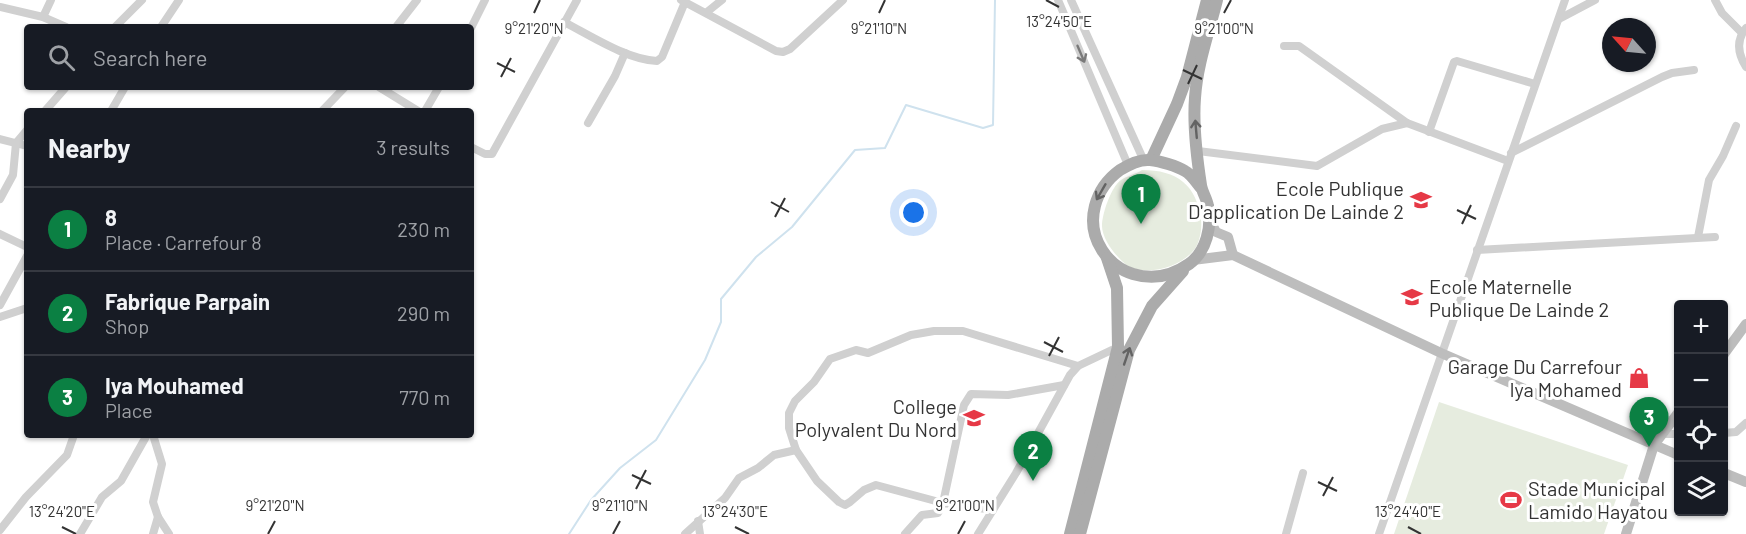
<!DOCTYPE html>
<meta charset="utf-8">
<style>
:root{--surface:#171b24;--page:#20242c;--text:#f1f3f6;--muted:#9ea1a6;--line:#363941;--accent:#0b8043}
body{margin:0;font-family:Barlow,sans-serif;background:var(--page);color:var(--text)}
.controls{position:absolute;right:18px;bottom:18px;display:grid;overflow:hidden;border-radius:6px;box-shadow:0 2px 4px #0004}
.controls button{width:54px;height:54px;display:grid;place-items:center;padding:0;border:0;border-bottom:2px solid var(--line);background:var(--surface);color:var(--text);font:30px sans-serif}
.compass{position:absolute;left:1602px;top:18px;width:54px;height:54px;border-radius:50%;background:var(--surface);box-shadow:0 2px 4px #0004;rotate:297deg}
.you{position:absolute;left:914px;top:213px;width:21px;height:21px;margin:-15px;border:4px solid #fff;border-radius:50%;background:#1a73e8;box-shadow:0 0 0 9px #1a73e833}
.badge{display:grid;place-items:center;width:39px;height:39px;border-radius:50%;background:var(--accent);color:#fff;font-size:20px;font-weight:700}
.pin{position:absolute;translate:-50% -50px;filter:drop-shadow(0 2px 3px #0008)}
.pin::after{content:'';position:absolute;top:32px;width:21px;height:18px;background:inherit;clip-path:polygon(0 0,100% 0,50% 100%)}
.list{margin:0;padding:0;list-style:none}
h2{display:flex;justify-content:space-between;align-items:center;height:78px;margin:0;padding:0 24px;font-size:26px}
h2 small{font-size:20px;font-weight:400;color:var(--muted)}
.list li{display:grid;grid-template-columns:39px 1fr auto;gap:18px;align-items:center;box-sizing:border-box;height:84px;padding:0 24px;border-top:2px solid var(--line)}
.list b{display:block;font-size:22px;white-space:nowrap}
.list p{margin:0;font-size:20px;white-space:nowrap;color:var(--muted)}
.list em{font-size:20px;font-style:normal;color:var(--muted)}
.icon{flex:none;width:33px;height:33px;fill:none;stroke:currentColor;stroke-width:2;stroke-linecap:round;stroke-linejoin:round}
.map{position:relative;flex:none;width:1746px;height:534px;overflow:hidden}
.search{position:absolute;background:var(--surface);box-shadow:0 2px 4px #0004;left:24px;top:24px;width:450px;height:66px;display:flex;align-items:center;gap:15px;box-sizing:border-box;padding:0 21px;border-radius:6px;color:var(--muted);font-size:22px}
.panel{position:absolute;background:var(--surface);box-shadow:0 2px 4px #0004;left:24px;top:108px;width:450px;height:330px;border-radius:6px}
.map>svg:first-child{display:block}
.green{fill:#e6ecdf}
.lines{fill:none;stroke-linecap:round;stroke-linejoin:round}
.stream{stroke:#cfe2ee;stroke-width:2}
.street{stroke:#d0d0d0;stroke-width:8}
.secondary{stroke:#bdbdbd;stroke-width:10}
.primary{stroke:#ababab;stroke-width:12}
.oneway{stroke:#7a7a7a}
.oneway2{stroke:#636363}
.ticks{fill:none;stroke:#333;stroke-width:2}
.labels{text-anchor:middle;dominant-baseline:central;stroke-width:6;stroke-linejoin:round;paint-order:stroke}
.poi-label{font-size:20px;fill:#333;stroke:#fff;text-anchor:end}
.ticks-label{font-size:15px;text-anchor:middle;fill:#333;stroke:#fff;stroke-width:6;stroke-linejoin:round;paint-order:stroke}
</style>
<div class="map">
<svg width="1746" height="534" viewBox="0 0 1746 534">
<rect width="100%" height="100%" fill="#fff"/>
<!-- green -->
<g class="green">
<path d="M1142,170C1177,170 1197,185 1201,220C1202,228 1200,240 1196,247C1184,266 1151,276 1130,267C1126,265 1122,261 1119,258C1112,251 1102,237 1102,226C1102,214 1111,187 1121,180C1127,176 1136,174 1142,170Z"/>
<path d="M1439,402L1628,465L1604,534H1394Z"/>
</g>
<g class="lines">
<!-- stream -->
<path class="stream" d="M569,534L591,500L620,468L656,440L705,360L721,322V299L756,257L792,227L855,150L885,148L906,105L983,128L993,125L995,0"/>
<!-- street -->
<g class="street">
<path d="M681,0L776,51L783,52L790,49L843,0"/>
<path d="M1058,0L1128,165"/>
<path d="M1071,0L1144,161"/>
<path d="M1715,0L1722,13L1742,33"/>
<path d="M0,7L43,17L66,27"/>
<path d="M707,12L722,0"/>
<path d="M43,17L51,0"/>
<path d="M1559,19L1595,0"/>
<path d="M564,22C591,36 628,60 657,61L662,57L685,2"/>
<path d="M115,27L142,0"/>
<path d="M161,27L179,0"/>
<path d="M396,27L417,0"/>
<path d="M471,28L485,0"/>
<path d="M1746,28C1736,40 1738,54 1746,67"/>
<path d="M1284,46H1299L1407,123"/>
<path d="M379,87L418,111"/>
<path d="M45,111L66,87"/>
<path d="M111,111L125,87"/>
<path d="M322,111L345,87"/>
<path d="M425,111L439,87"/>
<path d="M588,123L615,76L625,53"/>
<path d="M1429,132L1454,62L1457,61L1535,84"/>
<path d="M0,139L27,146"/>
<path d="M471,147L485,154H492L577,0"/>
<path d="M1198,151L1317,166L1382,129L1407,123L1508,161"/>
<path d="M1511,153L1662,77L1672,73L1694,70"/>
<path d="M0,199L13,175L16,143L27,130"/>
<path d="M0,234L27,247"/>
<path d="M1698,237L1709,180L1723,156L1736,126"/>
<path d="M1477,250L1715,237"/>
<path d="M0,305L27,256"/>
<path d="M0,317L27,308"/>
<path d="M1724,433L1736,432L1746,423"/>
<path d="M1662,434H1678"/>
<path d="M153,435L162,464L153,502L158,517L169,534"/>
<path d="M993,510L943,503L876,485L864,490L850,502L845,505L839,502L817,481L796,450L789,428V413L795,401L814,382L830,359L856,350L868,353L911,335L934,331H963L1078,366"/>
<path d="M698,521L700,534"/>
<path d="M0,530L26,497L67,455L74,435"/>
<path d="M80,534L102,497L121,481L147,435"/>
<path d="M153,534L158,517"/>
<path d="M685,534L725,498L739,478L758,468L774,455L796,450"/>
<path d="M905,534L922,515L938,513L943,503L964,405L971,394L1008,395L1064,385"/>
<path d="M978,534L1016,473L1070,375L1078,366L1118,347"/>
<path d="M1286,534L1303,473"/>
<path d="M1379,534L1565,0"/>
</g>
<!-- secondary -->
<g class="secondary">
<path d="M1210,221L1216,232L1228,237L1233,255"/>
<path d="M1193,260L1233,255L1441,353L1678,455"/>
<path d="M1724,354L1746,324"/>
<path d="M1724,473L1746,482"/>
<path d="M1626,534L1654,445L1678,413"/>
</g>
<!-- primary -->
<g class="primary">
<path d="M1151,160L1177,104L1187,77L1207,0"/>
<path d="M1201,188C1196,182 1191,174 1185,171C1177,166 1160,161 1150,160C1140,159 1128,165 1120,170C1095,188 1084,222 1102,250C1109,261 1120,270 1133,274C1153,280 1172,276 1189,264C1207,251 1212,226 1208,206C1207,199 1202,192 1201,185C1197,159 1193,123 1195,98C1197,65 1209,32 1217,0"/>
<path d="M1070,534L1118,347L1117,288L1107,258"/>
<path d="M1080,534L1129,350L1152,306L1183,271"/>
</g>
</g>
<!-- one-way arrows -->
<defs><path id="oneway-shaft" d="M-6 0H5M1.5-3L5.5 0L1.5 3" fill="none" stroke-width="1.6" stroke-linecap="round" stroke-linejoin="round" transform="scale(1.5)"/></defs>
<use class="oneway" href="#oneway-shaft" transform="translate(1081 54) rotate(67)"/>
<g class="oneway2">
<use href="#oneway-shaft" transform="translate(1196 129) rotate(-95)"/>
<use href="#oneway-shaft" transform="translate(1101 192) rotate(120)"/>
<use href="#oneway-shaft" transform="translate(1127 356) rotate(-71)"/>
</g>
<!-- ticks -->
<path class="ticks" d="M1046,0L1059,7M534,13L540,0M879,13L885,0M1224,13L1231,0M497,63L515,72M1183,70L1202,79M501,77L511,58M1188,84L1197,65M771,202L789,212M1457,210L1476,219M775,217L785,198M1462,224L1471,205M1044,342L1063,352M1049,356L1059,337M632,475L651,484M1318,482L1337,491M636,489L646,470M1323,496L1333,477M62,527L76,534M735,527L749,534M1408,527L1421,534M268,534L275,521M613,534L620,521M958,534L965,521"/>
<!-- icons -->
<defs>
<symbol id="school-bare" viewBox="-9 -9 18 18"><path d="M0-5L7-2L0 1L-7-2ZM-4 1L0 2.5L4 1V4Q0 6-4 4Z" fill="#e63946" stroke="#fff" stroke-width="2.5" paint-order="stroke"/></symbol>
<symbol id="shop-bare" viewBox="-9 -9 18 18"><path d="M-5-2.5h2.3a2.7 3.5 0 0 1 5.4 0H5L5.5 6h-11ZM-1.5-2.5h3a1.5 2.3 0 0 0-3 0Z" fill="#e63946" stroke="#fff" stroke-width="2.5" paint-order="stroke"/></symbol>
<symbol id="stadium-bare" viewBox="-9 -9 18 18"><path d="M0-5a6.5 5 0 1 0 0 10a6.5 5 0 1 0 0-10ZM-3.5-1.8h7v3.6h-7Z" fill="#e63946" stroke="#fff" stroke-width="2.5" paint-order="stroke"/></symbol>
</defs>
<g fill-rule="evenodd">
<use href="#school-bare" x="1406" y="185" width="30" height="30"/>
<use href="#school-bare" x="1397" y="282" width="30" height="30"/>
<use href="#shop-bare" x="1624" y="363" width="30" height="30"/>
<use href="#school-bare" x="959" y="403" width="30" height="30"/>
<use href="#stadium-bare" x="1496" y="485" width="30" height="30"/>
</g>
<g class="labels">
<!-- poi labels -->
<g class="poi-label">
<text x="1404" y="188">Ecole Publique<tspan x="1404" dy="23">D'application De Lainde 2</tspan></text>
<text x="1429" y="286" text-anchor="start">Ecole Maternelle<tspan x="1429" dy="23">Publique De Lainde 2</tspan></text>
<text x="1622" y="366">Garage Du Carrefour<tspan x="1622" dy="23">Iya Mohamed</tspan></text>
<text x="957" y="406">College<tspan x="957" dy="23">Polyvalent Du Nord</tspan></text>
<text x="1528" y="488" text-anchor="start">Stade Municipal<tspan x="1528" dy="23">Lamido Hayatou</tspan></text>
</g>
</g>
<g class="ticks-label">
<text x="1059" y="27">13°24'50"E</text>
<text x="534" y="34">9°21'20"N</text>
<text x="879" y="34">9°21'10"N</text>
<text x="1224" y="34">9°21'00"N</text>
<text x="275" y="511">9°21'20"N</text>
<text x="620" y="511">9°21'10"N</text>
<text x="965" y="511">9°21'00"N</text>
<text x="62" y="517">13°24'20"E</text>
<text x="735" y="517">13°24'30"E</text>
<text x="1408" y="517">13°24'40"E</text>
</g>
</svg>
<div class="controls">
<button>+</button>
<button>−</button>
<button><svg class="icon" aria-label="locate" viewBox="0 0 24 24"><circle cx="12" cy="12" r="6"/><path d="M12 2v4M12 18v4M2 12h4M18 12h4"/></svg></button>
<button><svg class="icon" aria-label="layers" viewBox="0 0 24 24"><path d="M12 4l9 5-9 5-9-5zM3 14l9 5 9-5"/></svg></button>
</div>
<svg class="compass" viewBox="-18 -18 36 36"><path d="M0-13l5 13h-10z" fill="#e53935"/><path d="M0 13l5-13h-10z" fill="#9ea1a6"/></svg>
<div class="you"></div>
<div class="pin badge" style="left:1141px;top:224px">1</div>
<div class="pin badge" style="left:1033px;top:481px">2</div>
<div class="pin badge" style="left:1649px;top:447px">3</div>
<div class="search"><svg class="icon" aria-label="search" viewBox="0 0 24 24"><circle cx="10" cy="10" r="6"/><path d="M15 15l6 6"/></svg>Search here</div>
<section class="panel">
<h2>Nearby<small>3 results</small></h2>
<ul class="list">
<li><span class="badge">1</span><div><b>8</b><p>Place · Carrefour 8</p></div><em>230 m</em></li>
<li><span class="badge">2</span><div><b>Fabrique Parpain</b><p>Shop</p></div><em>290 m</em></li>
<li><span class="badge">3</span><div><b>Iya Mouhamed</b><p>Place</p></div><em>770 m</em></li>
</ul>
</section>
</div>
